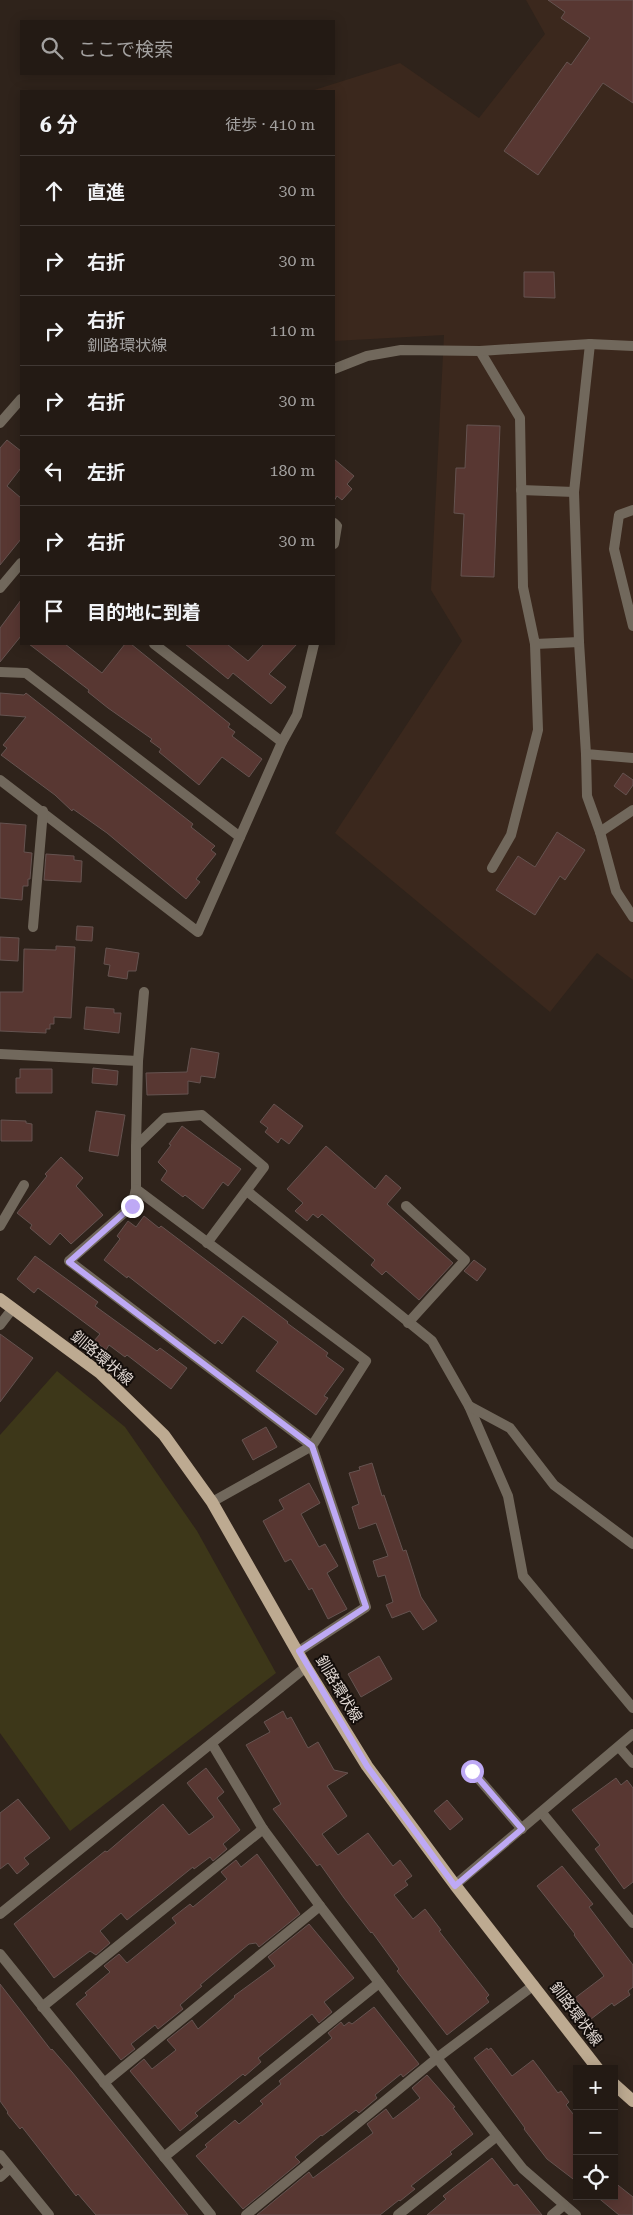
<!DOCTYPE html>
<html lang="ja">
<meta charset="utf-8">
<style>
:root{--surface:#231a14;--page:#2b231d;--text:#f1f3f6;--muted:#a3a1a0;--line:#403834}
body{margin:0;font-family:"Roboto Serif","Noto Sans JP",serif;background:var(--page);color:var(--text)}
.controls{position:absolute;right:15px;bottom:15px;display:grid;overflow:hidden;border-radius:0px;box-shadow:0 2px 12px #0003}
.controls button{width:45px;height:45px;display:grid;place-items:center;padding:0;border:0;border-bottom:1px solid var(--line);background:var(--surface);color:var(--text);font:25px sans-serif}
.stop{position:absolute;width:15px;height:15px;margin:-11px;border:4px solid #bea9f5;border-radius:50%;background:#fff}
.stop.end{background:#bea9f5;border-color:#fff;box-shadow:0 1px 5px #0008}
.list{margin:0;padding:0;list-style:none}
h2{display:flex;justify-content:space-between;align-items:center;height:65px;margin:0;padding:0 20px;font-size:21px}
h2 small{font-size:16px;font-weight:400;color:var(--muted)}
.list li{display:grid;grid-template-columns:32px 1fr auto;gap:15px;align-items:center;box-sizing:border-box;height:70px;padding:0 20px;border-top:1px solid var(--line)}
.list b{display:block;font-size:19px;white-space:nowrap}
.list p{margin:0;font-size:16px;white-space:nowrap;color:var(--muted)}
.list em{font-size:16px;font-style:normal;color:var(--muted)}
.icon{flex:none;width:28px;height:28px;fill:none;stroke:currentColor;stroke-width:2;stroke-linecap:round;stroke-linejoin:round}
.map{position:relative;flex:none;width:633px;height:2215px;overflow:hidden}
.search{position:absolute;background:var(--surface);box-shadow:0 2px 12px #0003;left:20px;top:20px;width:315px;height:55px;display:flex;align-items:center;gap:12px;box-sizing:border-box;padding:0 18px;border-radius:0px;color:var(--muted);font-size:19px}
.panel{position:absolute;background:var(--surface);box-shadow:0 2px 12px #0003;left:20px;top:90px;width:315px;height:555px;border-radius:0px}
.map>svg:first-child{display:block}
.built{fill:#3b281d}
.green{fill:#3d3719}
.building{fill:#583732;stroke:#655350}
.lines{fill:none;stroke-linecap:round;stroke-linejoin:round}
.service{stroke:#71685c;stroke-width:10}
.minor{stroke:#71685c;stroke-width:10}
.primary{stroke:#bdaa91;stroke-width:12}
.route{stroke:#bea9f5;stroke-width:6}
.labels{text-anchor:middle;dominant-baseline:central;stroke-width:4;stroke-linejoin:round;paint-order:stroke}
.street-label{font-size:15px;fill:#e0d7d2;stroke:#130d0a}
</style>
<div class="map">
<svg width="633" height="2215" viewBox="0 0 633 2215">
<rect width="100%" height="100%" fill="#2f231b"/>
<!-- built -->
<path class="built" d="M526,0H633V980L597,953L550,1012L335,833L462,641L431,590L444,335L334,341V91H311L400,63L479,118L545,34Z"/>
<!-- green -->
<path class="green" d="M57,1371L125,1427L197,1531L276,1673L70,1831L0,1733V1435Z"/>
<!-- building -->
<g class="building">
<path d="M548,0H633V103L603,83L538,175L504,151L567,62L571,65L590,38L561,18L565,12Z"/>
<path d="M524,272H554L555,298L524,297Z"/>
<path d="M467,425L500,426L494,577L461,576L464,514L454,513L456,468H465Z"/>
<path d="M7,440L21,451V468L7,486L21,498V539L0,565V448Z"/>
<path d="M334,459L354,476L347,484L352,489L342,500L337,496L334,501Z"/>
<path d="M21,600V636L0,662V628Z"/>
<path d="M29,644H65L102,673L125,644H131L230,724L228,727L235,732L232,736L262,759L249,777L222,757L199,785L159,752L161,749L150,741L152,739L108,708L88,692L89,690Z"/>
<path d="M185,644H227L248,661L264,644H297L269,674L286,687L271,704L233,673L228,679Z"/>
<path d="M0,693L24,695L26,693L193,824L191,827L215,846L211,850L216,854L196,879L200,882L186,899L107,833L73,809L72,811L55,795L1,755L7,748L3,745L26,717L0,715Z"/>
<path d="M623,773L633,780V785L626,795L614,786Z"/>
<path d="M0,823L26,825L24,852L32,853L30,879H28V886H23L22,900L0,898Z"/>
<path d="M557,832L585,850L565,880L560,876L535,915L496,890L518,856L535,867Z"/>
<path d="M46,854L74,856V860L82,861L81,882L44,880Z"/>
<path d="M77,926L93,927L92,941L76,940Z"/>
<path d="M0,937L19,938L18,961L0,960Z"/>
<path d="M56,946L75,947L71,1018L54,1017V1024H50V1029H46V1033L0,1031V992H23L24,949L56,950Z"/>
<path d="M106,948L139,953L136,971H128L127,979L108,976L110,965L104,964Z"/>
<path d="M86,1007L114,1009V1013H121L119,1033L84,1029Z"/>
<path d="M191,1048L219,1053L215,1078L201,1076L200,1083L188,1081V1094L147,1095L146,1073L187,1072Z"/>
<path d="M93,1068L118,1071L117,1085L92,1083Z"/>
<path d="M20,1069H52V1093H16V1078H20Z"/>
<path d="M274,1104L303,1126L289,1144L281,1138L278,1143L265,1132L268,1128L260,1122Z"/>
<path d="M96,1111L125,1115L118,1156L89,1151Z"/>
<path d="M1,1120L26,1121V1123L32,1124V1141H1Z"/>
<path d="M182,1126L241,1169L228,1186L223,1182L203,1209L185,1195L183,1197L161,1180L167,1171L158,1162L171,1145L169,1144Z"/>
<path d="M326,1146L375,1189L386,1175L401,1188L387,1204L453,1263L419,1300L386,1271L382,1275L371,1265L375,1260L322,1214L318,1218L313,1214L307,1221L295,1211L303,1203L287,1189Z"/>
<path d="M61,1157L83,1178L76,1186L103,1215L71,1244L60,1233L50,1245L30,1228L32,1225L17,1213L47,1176L45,1174Z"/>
<path d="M144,1216L159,1228L161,1226L288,1322L287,1323L328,1353L326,1356L344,1369L324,1396L328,1398L316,1415L256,1371L278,1342L243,1316L222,1344L218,1340L215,1344L128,1276L127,1278L104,1260L120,1239L117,1236L128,1221L136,1227Z"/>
<path d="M35,1256L98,1302L95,1306L157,1351L160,1348L187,1368L171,1389L127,1355L125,1357L109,1345L106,1350L94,1341L100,1334L38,1288L34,1293L17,1279Z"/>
<path d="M474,1260L486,1269L477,1281L464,1271Z"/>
<path d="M0,1334L33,1358L0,1402Z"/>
<path d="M266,1427L277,1447L253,1460L242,1440Z"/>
<path d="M372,1463L382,1496L384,1495L403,1551L406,1550L421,1597L437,1621L423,1630L410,1611L392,1618L386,1605L393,1602L385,1575L378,1577L373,1561L388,1556L376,1523L359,1529L352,1507L359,1504L349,1473L360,1470L359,1467Z"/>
<path d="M309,1483L320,1503L301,1514L319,1547L325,1544L338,1566L327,1573L347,1609L328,1619L312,1588L309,1590L291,1559L285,1562L263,1521L284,1509L279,1500Z"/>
<path d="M379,1656L392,1679L361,1697L348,1674Z"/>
<path d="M283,1711L287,1719L291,1717L308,1748L318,1742L334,1770L348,1773L327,1786L347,1816L322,1834L338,1855L368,1833L393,1866L400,1860L412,1876L405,1881L408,1885L394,1895L413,1919L425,1909L441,1930L439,1931L489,1995L486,1998L489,2002L447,2035L397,1971L399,1969L372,1932L371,1933L344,1898L320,1864L317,1866L273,1809L281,1804L246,1745L270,1732L264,1722Z"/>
<path d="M206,1768L224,1792L217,1798L240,1830L223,1844L227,1849L213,1861L210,1857L194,1869L193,1867L127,1920L121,1913L100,1931L110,1943L96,1955L90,1951L54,1978L14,1924L105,1851L107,1852L163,1804L189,1835L214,1817L187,1783Z"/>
<path d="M616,1778L621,1785L627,1780L633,1788V1882L624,1889L595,1849L600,1845L572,1810Z"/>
<path d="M18,1799L50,1838L24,1858L29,1864L17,1874L8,1863L0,1869V1813Z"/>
<path d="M447,1800L463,1819L450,1830L434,1811Z"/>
<path d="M257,1854L300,1914L259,1947L256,1943L249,1944L200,1985L202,1986L180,2005L183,2009L158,2029L155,2025L131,2044L135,2049L121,2060L76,2004L87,1995L85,1993L110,1972L104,1966L119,1954L127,1963L176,1923L172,1918L190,1904L193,1907L227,1879L221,1872L236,1860L241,1867Z"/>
<path d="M562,1866L593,1904L589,1907L633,1965V1987L628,1991L630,1995L614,2006L612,2003L591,2019L575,1998L604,1976L574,1935L575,1934L537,1886Z"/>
<path d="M309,1924L354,1978L324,2002L332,2012L319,2023L312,2014L258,2058L261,2062L245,2076L243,2074L195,2113L198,2116L180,2131L130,2071L144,2059L152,2069L176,2050L167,2040L192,2020L198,2029L235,1997L234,1996L275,1966L268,1957Z"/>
<path d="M0,1984L51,2050L52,2049L72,2072L188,2215H96L78,2194L76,2196L22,2127L20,2129L7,2113L8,2112L0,2101Z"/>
<path d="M374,2007L419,2064L403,2077L401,2074L375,2095L377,2098L359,2113L356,2110L322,2136L321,2135L295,2157L300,2162L243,2209L196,2156L207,2147L205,2145L235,2120L239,2124L263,2104L260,2101L281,2084L279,2081L332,2038L328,2033L341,2022L344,2026L349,2022L352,2024Z"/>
<path d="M487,2048L488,2050L491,2048L512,2076L533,2060L558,2093L561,2091L569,2102L566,2105L577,2119V2182L547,2159L524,2129L525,2128L474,2058Z"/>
<path d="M427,2075L455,2107L453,2108L473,2134L450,2152L452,2154L411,2186L415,2189L400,2201L399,2200L380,2215H257L309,2172L313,2178L373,2133L367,2124L386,2109L393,2119L420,2098L412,2088Z"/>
<path d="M492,2158L514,2186L517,2184L542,2215H427L446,2199L443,2196Z"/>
<path d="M614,2182L633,2197V2215H619L596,2196H614Z"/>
</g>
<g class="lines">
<!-- service -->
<g class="service">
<path d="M480,351L520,418L523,587L535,644L579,642L586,754L633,758"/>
<path d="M521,490L574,492"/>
<path d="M633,510L619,515L614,549L633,626"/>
<path d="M579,642L574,492L590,344"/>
<path d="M586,754L587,796L600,832L616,891L633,917"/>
<path d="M600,832L633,810"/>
<path d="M492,868L511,835L538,730L535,644"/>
<path d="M406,1206L465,1260L408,1323"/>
</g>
<!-- minor -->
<g class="minor">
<path d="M334,369L367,356L401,350L480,351L590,344L633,346"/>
<path d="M0,423L21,399"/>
<path d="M334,523L337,526L334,544"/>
<path d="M0,588L21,563"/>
<path d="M154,644L282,742"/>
<path d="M0,672L26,673L240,837"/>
<path d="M0,780L198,932L282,742L297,715L314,644"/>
<path d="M33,927L43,811"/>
<path d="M0,1054L138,1061"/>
<path d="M136,1146L138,1061L144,992"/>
<path d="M136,1189V1146L165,1118L202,1115L264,1167L207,1243"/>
<path d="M247,1191L432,1341L469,1406L508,1496L523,1576L633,1708"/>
<path d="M0,1226L24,1185"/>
<path d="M0,1325L13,1308"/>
<path d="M469,1406L510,1428L554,1485L633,1544"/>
<path d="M212,1502L312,1446L69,1261L132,1206L136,1189L366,1361L312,1446L366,1607L299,1651"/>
<path d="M212,1744L263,1829L320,1906L497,2136L523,2169L576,2215"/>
<path d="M619,1747L633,1763"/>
<path d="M472,1771L522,1829"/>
<path d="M542,1813L633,1923"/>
<path d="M455,1885L633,1734"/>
<path d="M0,1914L306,1667"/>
<path d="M0,1954L211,2215"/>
<path d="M42,2007L263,1829"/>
<path d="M104,2083L320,1906"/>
<path d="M0,2155L49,2215"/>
<path d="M164,2157L379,1983"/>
<path d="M0,2177L10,2168"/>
<path d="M246,2215L437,2058L534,1985"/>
<path d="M398,2215L497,2136"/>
<path d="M552,2215L564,2205"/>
</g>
<!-- primary -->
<g class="primary">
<path d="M0,1299L100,1373L164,1435L212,1502L306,1667L367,1766L455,1885L598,2069"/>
<path d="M614,2084L633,2101"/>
</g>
</g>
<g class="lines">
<!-- route -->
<path class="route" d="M132,1206L69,1262L312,1446L366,1607L299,1651L367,1766L455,1886L522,1829L472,1771"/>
</g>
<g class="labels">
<!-- street labels -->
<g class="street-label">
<text transform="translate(102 1358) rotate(40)">釧路環状線</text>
<text transform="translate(339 1689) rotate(59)">釧路環状線</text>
<text transform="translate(576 2014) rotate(53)">釧路環状線</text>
</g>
</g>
</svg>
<div class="controls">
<button>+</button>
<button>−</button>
<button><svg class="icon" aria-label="locate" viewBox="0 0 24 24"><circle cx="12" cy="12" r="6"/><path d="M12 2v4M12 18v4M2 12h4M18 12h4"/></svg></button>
</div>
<div class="stop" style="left:472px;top:1771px"></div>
<div class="stop end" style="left:132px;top:1206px"></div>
<div class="search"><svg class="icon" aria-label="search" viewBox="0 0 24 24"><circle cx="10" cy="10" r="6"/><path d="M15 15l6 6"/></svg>ここで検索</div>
<section class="panel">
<h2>6 分<small>徒歩 · 410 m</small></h2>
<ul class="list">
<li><svg class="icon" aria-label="ahead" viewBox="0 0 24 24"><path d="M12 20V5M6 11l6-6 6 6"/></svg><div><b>直進</b></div><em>30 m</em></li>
<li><svg class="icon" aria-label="right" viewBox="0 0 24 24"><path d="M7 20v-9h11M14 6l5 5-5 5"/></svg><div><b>右折</b></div><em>30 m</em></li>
<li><svg class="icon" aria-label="right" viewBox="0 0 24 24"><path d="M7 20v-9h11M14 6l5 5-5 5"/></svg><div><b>右折</b><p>釧路環状線</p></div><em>110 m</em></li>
<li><svg class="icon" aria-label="right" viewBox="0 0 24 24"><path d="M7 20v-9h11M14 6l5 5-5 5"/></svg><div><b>右折</b></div><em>30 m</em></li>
<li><svg class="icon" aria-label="left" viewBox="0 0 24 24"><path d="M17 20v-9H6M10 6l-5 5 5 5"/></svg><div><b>左折</b></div><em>180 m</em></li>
<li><svg class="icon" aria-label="right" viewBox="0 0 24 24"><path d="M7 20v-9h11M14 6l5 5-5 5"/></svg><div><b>右折</b></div><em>30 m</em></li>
<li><svg class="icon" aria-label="arrive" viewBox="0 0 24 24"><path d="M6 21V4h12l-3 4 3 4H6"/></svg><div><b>目的地に到着</b></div></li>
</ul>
</section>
</div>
